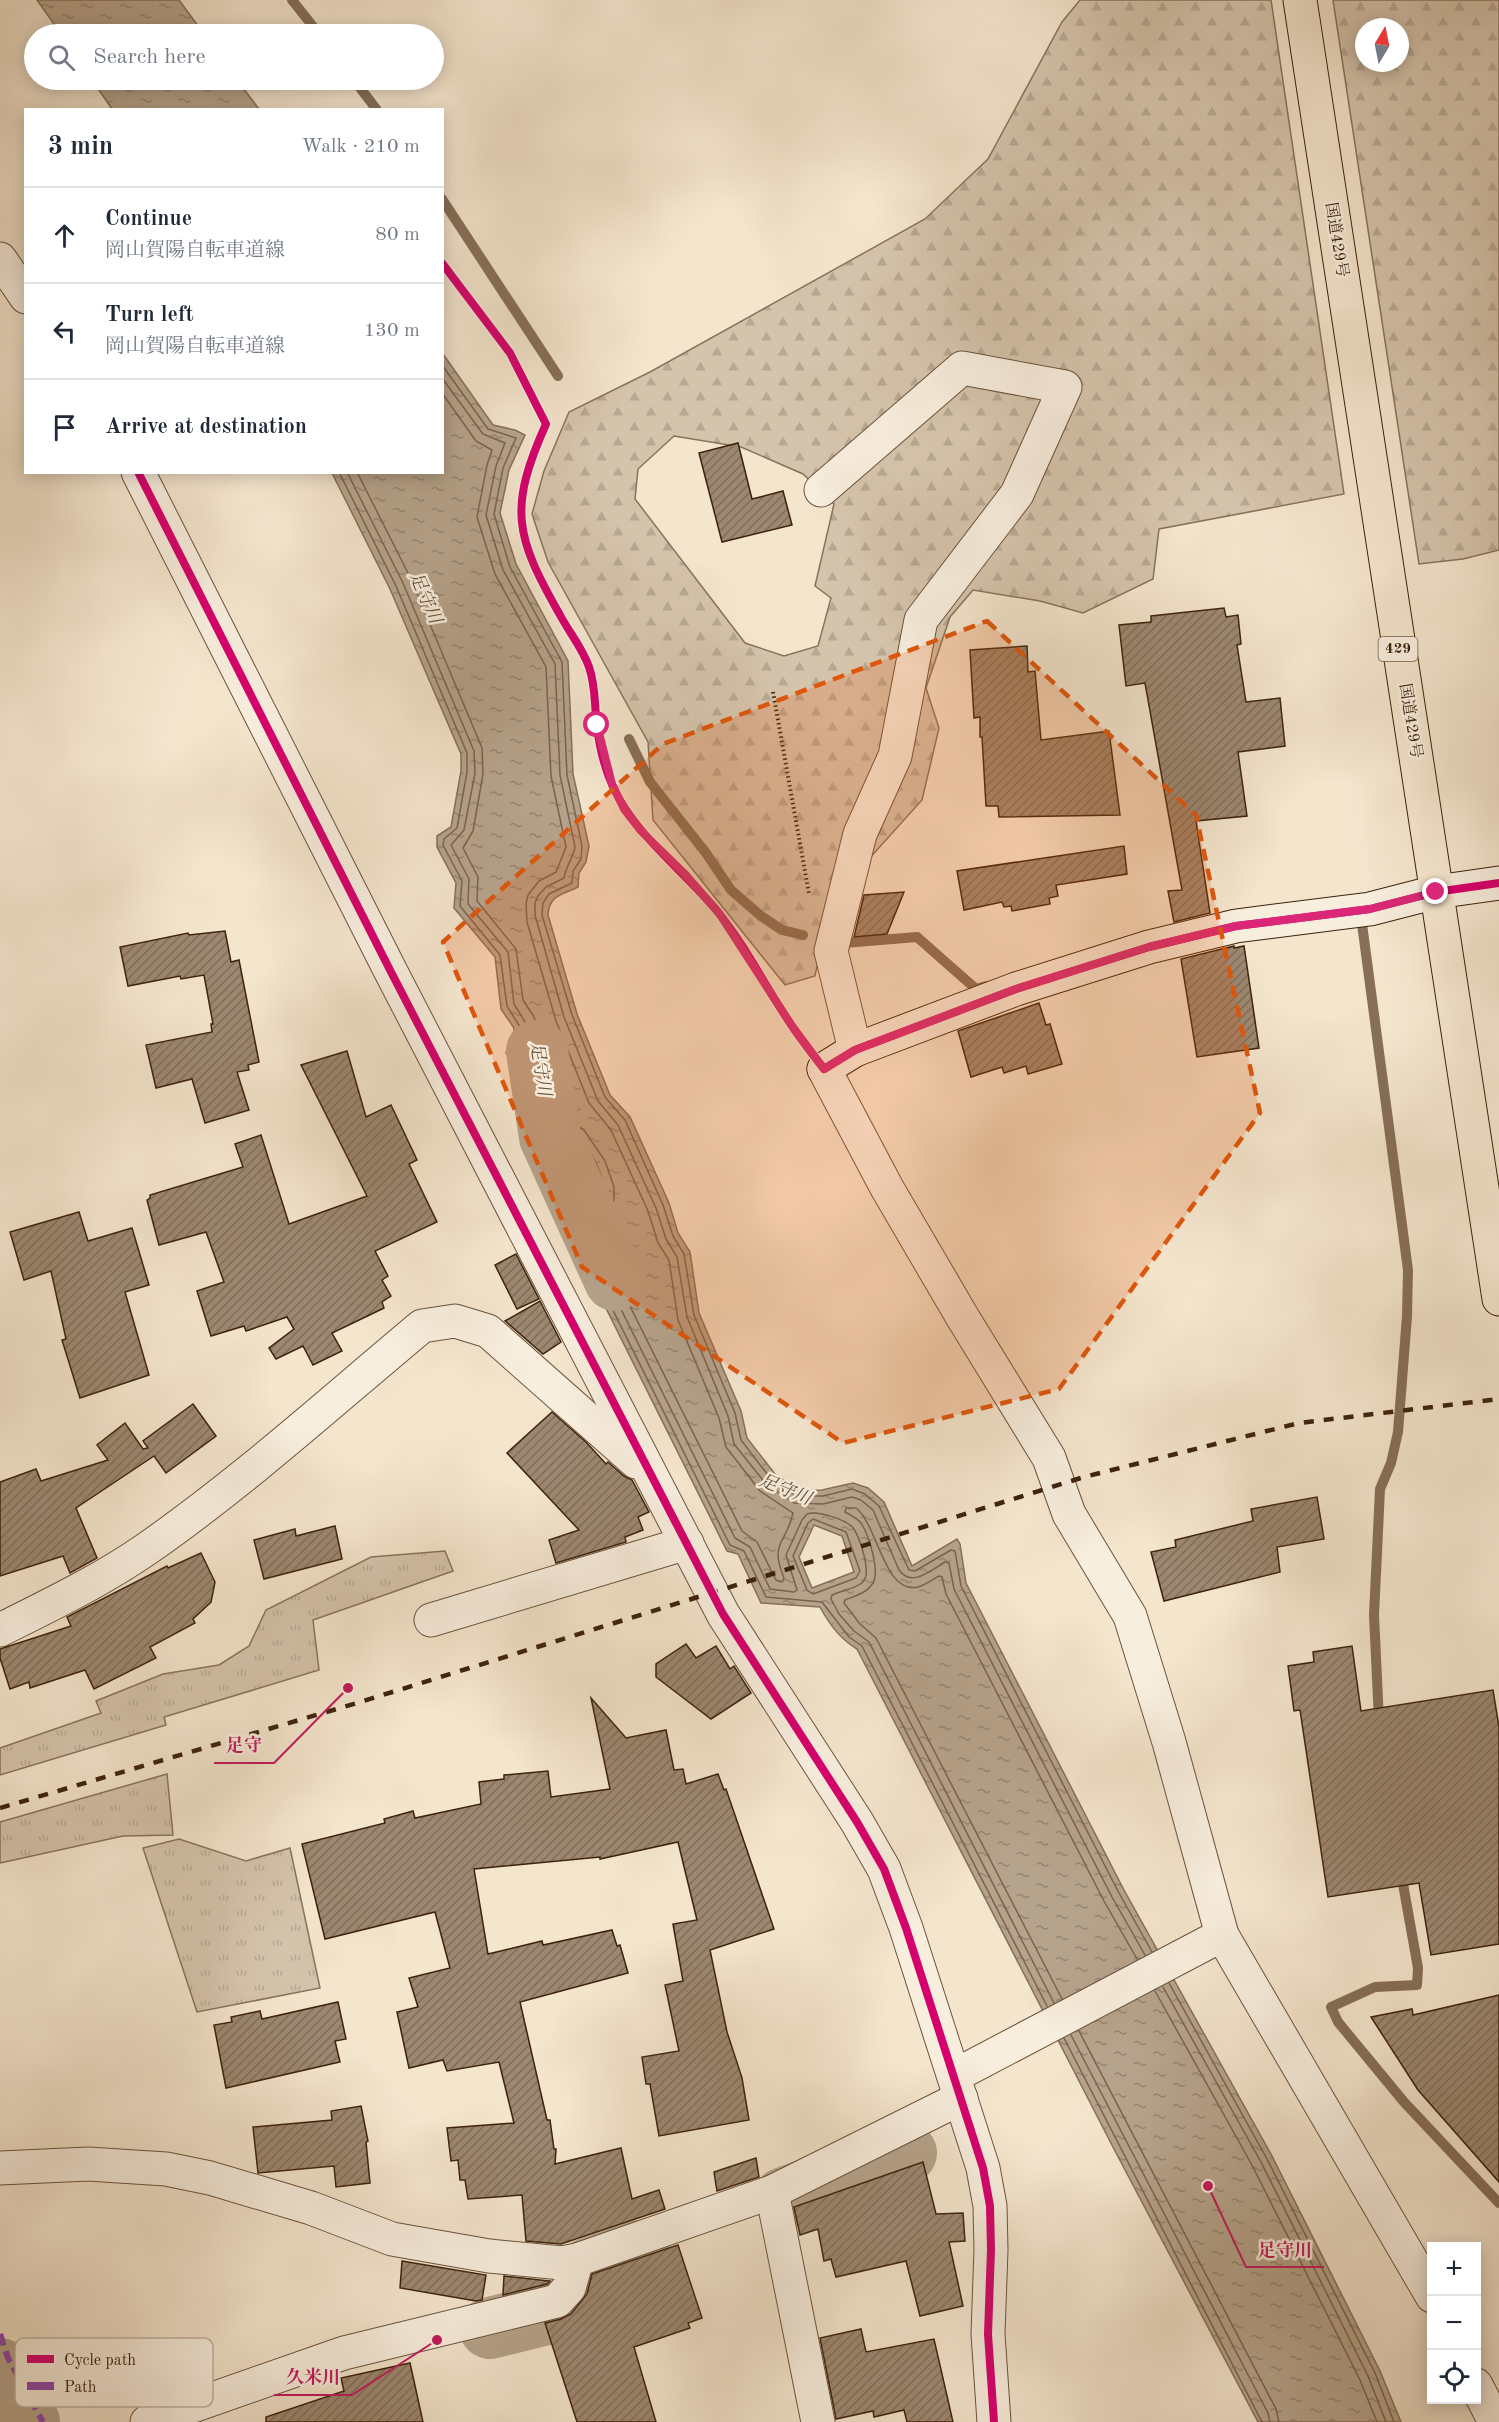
<!DOCTYPE html>
<meta charset="utf-8">
<style>
:root{--surface:#fff;--page:#f2f2f3;--text:#1f2937;--muted:#747a83;--line:#e0e1e3}
body{margin:0;font-family:"Old Standard TT","Noto Serif JP",serif;background:var(--page);color:var(--text)}
.controls{position:absolute;right:18px;bottom:18px;display:grid;overflow:hidden;border-radius:0px;box-shadow:0 3px 15px #0003}
.controls button{width:54px;height:54px;display:grid;place-items:center;padding:0;border:0;border-bottom:2px solid var(--line);background:var(--surface);color:var(--text);font:30px sans-serif}
.compass{position:absolute;left:1355px;top:18px;width:54px;height:54px;border-radius:50%;background:var(--surface);box-shadow:0 3px 15px #0003;rotate:10deg}
.stop{position:absolute;width:18px;height:18px;margin:-14px;border:4px solid #db2777;border-radius:50%;background:#fff}
.stop.end{background:#db2777;border-color:#fff;box-shadow:0 2px 6px #0008}
.list{margin:0;padding:0;list-style:none}
h2{display:flex;justify-content:space-between;align-items:center;height:78px;margin:0;padding:0 24px;font-size:26px}
h2 small{font-size:20px;font-weight:400;color:var(--muted)}
.list li{display:grid;grid-template-columns:39px 1fr auto;gap:18px;align-items:center;box-sizing:border-box;height:96px;padding:0 24px;border-top:2px solid var(--line)}
.list b{display:block;font-size:22px;white-space:nowrap}
.list p{margin:0;font-size:20px;white-space:nowrap;color:var(--muted)}
.list em{font-size:20px;font-style:normal;color:var(--muted)}
.icon{flex:none;width:33px;height:33px;fill:none;stroke:currentColor;stroke-width:2;stroke-linecap:round;stroke-linejoin:round}
.map{position:relative;flex:none;width:1499px;height:2422px;overflow:hidden}
.search{position:absolute;background:var(--surface);box-shadow:0 3px 15px #0003;left:24px;top:24px;width:420px;height:66px;display:flex;align-items:center;gap:15px;box-sizing:border-box;padding:0 21px;border-radius:33px;color:var(--muted);font-size:22px}
.panel{position:absolute;background:var(--surface);box-shadow:0 3px 15px #0003;left:24px;top:108px;width:420px;height:366px;border-radius:0px}
.map>svg:first-child{display:block}
.grass{fill:url(#grass-tufts);stroke:#89735c;stroke-width:1.5}
.forest{fill:url(#forest-firs);stroke:#89735c;stroke-width:1.5;fill-rule:evenodd}
.water{fill:url(#water-ripples);stroke:#866f58;stroke-width:1.5;fill-rule:evenodd}
.lines{fill:none;stroke-linecap:round;stroke-linejoin:round}
.shore{stroke:#7a624c;stroke-width:1.5}
.stream{stroke:#866f58;stroke-width:10}
.river{stroke:#b6a38b;stroke-width:62}
.building{fill:url(#building-hatch);stroke:#3d220c;stroke-width:1.5}
.street-casing{stroke:#6b533c;stroke-width:35}
.secondary-casing{stroke:#3d220c;stroke-width:35}
.highway-casing{stroke:#3d220c;stroke-width:35}
.path{stroke:#3d220c;stroke-width:4;stroke-dasharray:1.5 3;stroke-linecap:butt}
.street{stroke:#f8eede;stroke-width:33}
.secondary{stroke:#f8eede;stroke-width:33}
.highway{stroke:#f4e5cd;stroke-width:33}
.rail{stroke:#3d220c;stroke-width:4.5;stroke-dasharray:10 10;stroke-linecap:butt}
.quiet{stroke:#8e44ad;stroke-width:6;stroke-dasharray:12 6;stroke-linecap:butt}
.cycleway-casing{stroke:#f8eede;stroke-width:11}
.cycleway{stroke:#d6006c;stroke-width:8}
.route{stroke:#db2777;stroke-width:8}
.marked{fill:#df560c;fill-opacity:0.2;stroke:#df560c;stroke-width:4.5;stroke-dasharray:12 8;stroke-linejoin:round}
.labels{text-anchor:middle;dominant-baseline:central;stroke-width:5;stroke-linejoin:round;paint-order:stroke}
.shield{fill:#f8eede;stroke:#755f4b;stroke-width:1.5}
.shield-label{font-size:15px;font-weight:bold;fill:#3d220c}
.street-label{font-size:16px;fill:#3d220c;stroke:#f8eede}
.water-label{font-size:18px;font-style:italic;fill:#674f38;stroke:#f8eede}
.key{fill:#f8eede;stroke:#c0b19f;stroke-width:1.5}
.key-label{font-size:16px;fill:#3d220c}
.leader{fill:none;stroke:#c2185b;stroke-width:2}
.callout-dot{fill:#c2185b;stroke:#f8eede;stroke-width:2}
.callout-label{font-size:18px;text-anchor:middle;font-weight:bold;fill:#c2185b;stroke:#f8eede;stroke-width:5;stroke-linejoin:round;paint-order:stroke}
</style>
<div class="map">
<svg width="1499" height="2422" viewBox="0 0 1499 2422">
<defs>
<pattern id="grass-tufts" width="24" height="20" patternUnits="userSpaceOnUse" patternTransform="scale(1.5)"><rect width="24" height="20" fill="#d5c4ac"/><path d="M3 7l-1-3M5 7V3M7 7l1-3M15 17l-1-3M17 17v-4M19 17l1-3" fill="none" stroke="#b8a893"/></pattern>
<pattern id="forest-firs" width="22" height="20" patternUnits="userSpaceOnUse" patternTransform="scale(1.5)"><rect width="22" height="20" fill="#d5c4ac"/><path d="M5 1l3.5 6h-7zM16 11l3.5 6h-7z" fill="#b8a893"/></pattern>
<pattern id="water-ripples" width="26" height="14" patternUnits="userSpaceOnUse" patternTransform="scale(1.5)"><rect width="26" height="14" fill="#b6a38b"/><path d="M2 4q2-2 4 0t4 0M15 11q2-2 4 0t4 0" fill="none" stroke="#958470"/></pattern>
<pattern id="building-hatch" width="6" height="6" patternUnits="userSpaceOnUse" patternTransform="scale(1.5)"><rect width="6" height="6" fill="#9c8770"/><path d="M-1 1l2-2M0 6l6-6M5 7l2-2" fill="none" stroke="#806e5a"/></pattern>
</defs>
<rect width="100%" height="100%" fill="#f4e5cd"/>
<filter id="stains"><feTurbulence type="fractalNoise" baseFrequency=".00333" numOctaves="4"/><feColorMatrix values="0 0 0 0 .2 0 0 0 0 .09 0 0 0 0 .02 0 0 0 .5 -.17"/></filter>
<radialGradient id="worn" r=".72"><stop offset=".6" stop-color="#630" stop-opacity="0"/><stop offset="1" stop-color="#630" stop-opacity=".3"/></radialGradient>
<!-- grass -->
<g class="grass">
<path d="M445,1551L453,1571L313,1620L319,1670L164,1717L166,1725L0,1775V1748L101,1713L96,1701L163,1674L219,1665L249,1646L266,1610L371,1557Z"/>
<path d="M167,1774L173,1835L123,1836L0,1863V1822Z"/>
<path d="M179,1839L246,1861L290,1848L320,1988L197,2012L143,1848Z"/>
</g>
<!-- forest -->
<g class="forest">
<path d="M1080,0H1271L1344,494L1159,529L1153,579L1083,613L1040,601L973,590L950,617L926,688L939,728L922,800L831,901L815,976L785,985L653,820L648,742L548,562L532,514L544,471L569,412L650,372L925,219L988,159L1062,22ZM674,436L741,447L803,474L834,504L815,586L831,598L818,646L784,656L745,643L635,499L638,469Z"/>
<path d="M1333,0H1499V550L1463,559L1419,564ZM1364,27H1400V63H1364Z"/>
</g>
<!-- water -->
<g class="water">
<path d="M37,0H179L204,34H61Z"/>
<path d="M92,80H237L259,109H112Z"/>
<path d="M443,354L493,425L515,430L525,435L509,470L500,513L516,564L568,661L573,774L589,846L586,862L579,873L578,887C562,895 549,895 548,915L577,1014L610,1095L630,1117L669,1203L678,1233L690,1252L699,1313L741,1411L747,1438L775,1474L800,1491L822,1490L853,1483L868,1488L884,1502L912,1566L957,1539L960,1544L966,1583L1124,1890L1272,2156L1380,2371L1401,2422H1258L1115,2151L857,1649C840,1639 829,1624 820,1607L761,1603L738,1554L727,1551L568,1232L562,1217L564,1207L571,1204L588,1205L592,1193L584,1168L568,1145L539,1128L525,1101V1091L512,1079L513,1062L506,1053L510,1040L514,1037V1028L501,1009L495,957L454,908L456,883L437,847V836L451,827L461,771V754L390,589L332,473L442,472ZM814,1525L842,1536L854,1572L812,1588L799,1557Z"/>
</g>
<g class="lines">
<!-- shore -->
<g class="shore">
<path d="M442,365L488,429L516,438L503,468L494,514L510,567L562,662L567,775L582,846L581,859L573,871L572,883L549,894L543,903L542,915L572,1015L605,1097L625,1120L663,1205L673,1236L684,1254L694,1315L735,1413L741,1440L771,1479L797,1496H823L852,1489L865,1494L879,1506L909,1570L915,1571L951,1550L955,1551L961,1586L1119,1893L1152,1952"/>
<path d="M442,378L483,434L505,443L496,466L486,515L503,570L555,664L560,775L575,847C573,858 566,866 564,878L546,887L538,896L535,903V915L564,1017L598,1101L618,1125L656,1208L666,1239L677,1257L687,1317L728,1416L734,1444L766,1484L794,1503L823,1504L852,1497L861,1500L873,1510L899,1570C912,1588 931,1570 945,1562L949,1563L954,1589L1112,1897L1145,1955"/>
<path d="M339,472L396,586L467,753V772L457,828L444,839L443,845L462,881L460,906L500,955L507,1006L520,1027V1038L513,1051L519,1061V1076L530,1088L531,1099L544,1124L572,1141L589,1165L598,1193L591,1210L569,1212L568,1217L573,1230L730,1545L744,1551L766,1597L822,1602L849,1637L862,1646L1047,2006"/>
<path d="M347,472L403,583L474,751L475,773L464,830L451,845L469,879L468,904L508,952L514,1004L528,1027L527,1040L522,1050L526,1060V1074C529,1077 533,1080 536,1084C541,1093 541,1109 549,1118C556,1126 569,1128 577,1135C592,1149 622,1204 593,1217C589,1219 584,1218 579,1219L580,1227L735,1538L750,1547L770,1589L794,1592L797,1590L786,1555L802,1520L807,1514C817,1510 848,1520 854,1529C860,1539 872,1573 863,1582C855,1589 841,1591 832,1595L831,1599L839,1614L854,1631L869,1642L1054,2003"/>
<path d="M357,472L411,579L482,748L483,774L473,831L463,848L478,877L477,901L516,949L523,1000L534,1017L537,1025L536,1040L533,1050L536,1070L545,1082L548,1095L556,1112L584,1130L605,1161L614,1187V1199L607,1217L593,1227L592,1230L742,1531L757,1542L776,1580L782,1582L784,1578C769,1541 786,1545 793,1513L760,1491L726,1447L719,1418L678,1320L669,1260L658,1243L648,1211L611,1130L589,1103L556,1021L527,922L526,904L528,895L539,881L556,872L566,847L551,776L546,667L495,574L477,517L487,465L492,450L476,441L442,393"/>
<path d="M813,1519L846,1532L860,1571L856,1578L813,1594L807,1590L793,1556L808,1523Z"/>
<path d="M1169,1983L1267,2159L1375,2373L1394,2422"/>
<path d="M1163,1987L1261,2162L1368,2376L1386,2422"/>
<path d="M1155,1991L1253,2167L1360,2380L1377,2422"/>
<path d="M1062,1999L876,1638L860,1624L844,1603L845,1600C855,1596 867,1593 873,1583C880,1571 869,1535 861,1523C857,1518 851,1515 845,1512L846,1508H856C878,1525 884,1595 918,1587C925,1585 932,1580 939,1576L942,1577L946,1594L1104,1901L1137,1959"/>
<path d="M1079,2031L1276,2409L1279,2422"/>
<path d="M1071,2035L1268,2413L1270,2422"/>
<path d="M1064,2038L1262,2422"/>
</g>
<!-- stream -->
<g class="stream">
<path d="M292,0L319,34"/>
<path d="M354,80L377,110"/>
<path d="M442,199L558,376"/>
<path d="M629,739L650,782L706,853L731,890L761,916L782,930L803,935"/>
<path d="M1362,924L1408,1270L1407,1316L1398,1432L1391,1463L1380,1489L1374,1615L1379,1721"/>
<path d="M844,943L917,937L976,989L986,986"/>
<path d="M1401,1873L1418,1968L1417,1985L1375,1987L1331,2007L1338,2022L1404,2102L1499,2203"/>
</g>
<!-- river -->
<g class="river">
<path d="M537,1051L550,1137L615,1280"/>
<path d="M784,2198L906,2153"/>
<path d="M490,2328L579,2306L588,2269L639,2251"/>
<path d="M0,2369L29,2422"/>
</g>
</g>
<!-- building -->
<g class="building">
<path d="M738,443L752,499L783,491L792,525L722,542L699,453Z"/>
<path d="M1224,608L1226,617L1238,615L1241,644L1237,645L1246,702L1280,698L1285,746L1238,752L1247,816L1196,821L1210,913L1174,922L1168,891L1182,890L1145,683L1126,686L1119,625L1151,622V616Z"/>
<path d="M1027,646L1028,672L1035,671L1041,740L1109,731L1120,815L999,817L998,806H986L982,737H980V717L974,718L970,650Z"/>
<path d="M1124,846L1127,874L1056,885L1058,896L1049,898L1050,904L1012,911L1011,906L1004,907L1002,902L964,910L957,871Z"/>
<path d="M904,892L887,934L854,937L864,895Z"/>
<path d="M225,931L231,962L239,960L259,1062L248,1065L249,1070L237,1072L249,1110L205,1123L192,1079L156,1088L146,1045L212,1032L211,1024H213L204,975L181,979L180,976L128,986L120,947L188,933L189,935Z"/>
<path d="M1234,946V948L1244,946L1259,1048L1197,1057L1181,959Z"/>
<path d="M1039,1003L1046,1025L1050,1024L1062,1064L1028,1074L1026,1066L1004,1073L1002,1067L971,1077L958,1031Z"/>
<path d="M347,1051L366,1117L391,1105L417,1160L409,1164L437,1222L375,1251L388,1276L382,1280L391,1296L382,1302L384,1308L332,1333L342,1351L313,1365L303,1346L276,1359L269,1348L294,1329L287,1317L246,1331L244,1326L211,1336L197,1291L224,1282L206,1232L159,1245L147,1200L150,1198V1195L243,1167L235,1144L261,1135L289,1224L367,1196L301,1065Z"/>
<path d="M79,1212L88,1241L132,1228L149,1285L125,1292L149,1375L80,1398L62,1340L66,1339L51,1271L24,1280L10,1232Z"/>
<path d="M516,1254L539,1299L517,1309L495,1265Z"/>
<path d="M540,1301L561,1342L543,1354L505,1321Z"/>
<path d="M193,1404L216,1436L166,1473L154,1456L76,1508L97,1558L70,1573L63,1556L0,1576V1482L36,1469L41,1481L108,1460L97,1445L125,1423L143,1449L148,1448L143,1441Z"/>
<path d="M552,1412L586,1442L606,1464L608,1462L624,1476L632,1480L649,1512L638,1517L643,1530L625,1537L626,1542L556,1563L549,1540L579,1530L507,1453Z"/>
<path d="M1317,1497L1324,1539L1277,1547L1280,1572L1164,1601L1151,1552L1176,1547L1175,1540L1253,1521L1251,1509Z"/>
<path d="M335,1526L342,1559L264,1579L254,1540L295,1529L296,1536Z"/>
<path d="M201,1553L215,1582L211,1602L193,1619L195,1623L150,1647L156,1658L94,1689L85,1670L30,1688L29,1682L10,1689L0,1658V1649L71,1626L67,1617L167,1566L168,1568Z"/>
<path d="M686,1644L696,1658L716,1646L730,1669L734,1666L751,1693L711,1719L656,1677V1664Z"/>
<path d="M1352,1646L1361,1711L1493,1690L1499,1727V1944L1431,1955L1419,1883L1328,1897L1300,1710L1294,1711L1288,1666L1314,1662L1313,1652Z"/>
<path d="M591,1698L626,1738L666,1730L674,1770L683,1769L686,1784L718,1774L724,1790L726,1789L774,1929L710,1950L727,2032L742,2078L749,2120L659,2136L650,2084H646L642,2057L679,2051L665,1985L683,1981L673,1924L697,1920L678,1842L600,1859V1857L474,1869L488,1954L542,1941L543,1945L612,1930L617,1946L620,1945L628,1973L520,2002L547,2120H550L554,2149H556L555,2164L621,2148L632,2199L659,2190L665,2209L561,2244L526,2241L522,2195L468,2199L465,2180H460L458,2160L451,2161L447,2128L514,2123L499,2062L447,2071L443,2060L409,2068L397,2012L418,2007L409,1978L450,1968L435,1912L325,1939L302,1844L385,1823L384,1819L413,1811L415,1818L481,1804L479,1782L504,1779V1775L548,1771L551,1797L610,1789Z"/>
<path d="M1499,1995V2182L1418,2090L1371,2017L1412,2009L1413,2015Z"/>
<path d="M338,2002L346,2039L335,2041L340,2062L226,2088L214,2025L232,2022L231,2017L260,2011L262,2019Z"/>
<path d="M361,2106L368,2141L366,2142L370,2183L336,2187L334,2166L258,2173L253,2127L332,2120L331,2111Z"/>
<path d="M756,2158L759,2177L717,2191L714,2172Z"/>
<path d="M923,2162L936,2214L963,2213L965,2241L949,2242L963,2306L920,2316L906,2261L836,2277L831,2259L824,2261L818,2229L800,2235L794,2207Z"/>
<path d="M678,2245L702,2318L688,2323L690,2328L634,2347L656,2422H577L545,2323L561,2319L571,2314L587,2294L592,2274Z"/>
<path d="M402,2261L486,2275L482,2300L476,2301L400,2288Z"/>
<path d="M504,2276L550,2281L547,2284L503,2295Z"/>
<path d="M861,2329L866,2352L934,2339L953,2422H907L904,2410L874,2417L873,2411L836,2419L820,2338Z"/>
<path d="M410,2363L423,2422H266V2417L344,2391L341,2378Z"/>
</g>
<g class="lines">
<defs>
<g id="street">
<path d="M0,259L26,297"/>
<path d="M138,472L390,970L723,1614L857,1822L884,1869L906,1928L983,2168L990,2206L991,2250L988,2334L994,2422"/>
<path d="M821,490L962,368L1065,387L1017,494L921,620L895,756L860,834L831,951L855,1050"/>
<path d="M824,1069L887,1188L963,1318L1049,1458L1069,1514L1130,1616L1169,1742L1222,1935L1432,2296"/>
<path d="M431,1620L687,1543"/>
<path d="M0,1630C50,1605 102,1580 148,1548C244,1481 332,1401 422,1326L455,1321L488,1331L636,1462"/>
<path d="M954,2076L1222,1935"/>
<path d="M0,2168L88,2164L166,2169L210,2178L311,2208L392,2239L489,2256L562,2263L577,2260L772,2192L961,2098"/>
<path d="M772,2192L818,2422"/>
<path d="M1476,2385L1495,2422"/>
<path d="M147,2422L344,2353L557,2301L569,2288L577,2260"/>
</g>
<path id="secondary" d="M824,1069L855,1050L1016,989L1149,947L1236,926L1370,909L1436,892L1499,883"/>
<path id="highway" d="M1300,0L1499,1299"/>
</defs>
<!-- street casing -->
<use href="#street" class="street-casing"/>
<!-- secondary casing -->
<use href="#secondary" class="secondary-casing"/>
<!-- highway casing -->
<use href="#highway" class="highway-casing"/>
<!-- path -->
<path class="path" d="M773,692L809,894"/>
<!-- street -->
<use href="#street" class="street"/>
<!-- secondary -->
<use href="#secondary" class="secondary"/>
<!-- highway -->
<use href="#highway" class="highway"/>
<!-- rail -->
<path class="rail" d="M0,1808L357,1703L1084,1477L1299,1423L1499,1399"/>
<!-- quiet -->
<path class="quiet" d="M0,2334L8,2358L43,2422"/>
<defs>
<g id="cycleway">
<path d="M442,263L510,353L546,424C508,509 515,536 560,615C569,632 583,649 589,667C596,686 594,705 597,725C599,745 605,769 613,787C636,836 683,870 717,911C746,946 766,988 792,1026C802,1041 813,1055 824,1069L855,1050L1016,989L1149,947L1236,926L1370,909L1436,892L1499,883"/>
<path d="M138,472L390,970L723,1614L857,1822L884,1869L906,1928L983,2168L990,2206L991,2250L988,2334L994,2422"/>
</g>
</defs>
<!-- cycleway casing -->
<use href="#cycleway" class="cycleway-casing"/>
<!-- cycleway -->
<use href="#cycleway" class="cycleway"/>
</g>
<g class="lines">
<!-- route -->
<path class="route" d="M597,725L612,784L624,809L641,831L684,873L719,913L792,1026L824,1069L855,1050L1016,989L1149,947L1236,926L1370,909L1436,892"/>
</g>
<!-- marked area -->
<path class="marked" d="M987,621L1196,815L1260,1113L1059,1389L843,1443L582,1267L443,942L663,744Z"/>
<g class="labels">
<!-- shield labels -->
<rect class="shield" x="1378.5" y="637" width="39" height="24" rx="4.5"/>
<g class="shield-label">
<text x="1398" y="649">429</text>
</g>
<!-- street labels -->
<g class="street-label">
<text transform="translate(1336 240) rotate(81)">国道429号</text>
<text transform="translate(1410 721) rotate(81)">国道429号</text>
</g>
<!-- water labels -->
<g class="water-label">
<text transform="translate(425 598) rotate(66)">足守川</text>
<text transform="translate(540 1069) rotate(81)">足守川</text>
<text transform="translate(785 1490) rotate(22)">足守川</text>
</g>
</g>
<!-- legend -->
<rect x="15" y="2338" width="198" height="69" rx="9" class="key"/>
<rect x="27" y="2355" width="27" height="8" fill="#d6006c"/>
<rect x="27" y="2382" width="27" height="8" fill="#8e44ad"/>
<g class="key-label">
<text x="64" y="2365">Cycle path</text>
<text x="64" y="2392">Path</text>
</g>
<!-- callouts -->
<path class="leader" d="M348 1688L274 1763H214M1208 2186L1246 2267H1324M437 2340L352 2395H274"/>
<g class="callout-dot">
<circle cx="348" cy="1688" r="6"/>
<circle cx="1208" cy="2186" r="6"/>
<circle cx="437" cy="2340" r="6"/>
</g>
<g class="callout-label">
<text x="244" y="1751">足守</text>
<text x="1285" y="2256">足守川</text>
<text x="313" y="2383">久米川</text>
</g>
<rect width="100%" height="100%" filter="url(#stains)"/>
<rect width="100%" height="100%" fill="url(#worn)"/>
</svg>
<div class="controls">
<button>+</button>
<button>−</button>
<button><svg class="icon" aria-label="locate" viewBox="0 0 24 24"><circle cx="12" cy="12" r="6"/><path d="M12 2v4M12 18v4M2 12h4M18 12h4"/></svg></button>
</div>
<svg class="compass" viewBox="-18 -18 36 36"><path d="M0-13l5 13h-10z" fill="#e53935"/><path d="M0 13l5-13h-10z" fill="#747a83"/></svg>
<div class="stop" style="left:597px;top:725px"></div>
<div class="stop end" style="left:1436px;top:892px"></div>
<div class="search"><svg class="icon" aria-label="search" viewBox="0 0 24 24"><circle cx="10" cy="10" r="6"/><path d="M15 15l6 6"/></svg>Search here</div>
<section class="panel">
<h2>3 min<small>Walk · 210 m</small></h2>
<ul class="list">
<li><svg class="icon" aria-label="ahead" viewBox="0 0 24 24"><path d="M12 20V5M6 11l6-6 6 6"/></svg><div><b>Continue</b><p>岡山賀陽自転車道線</p></div><em>80 m</em></li>
<li><svg class="icon" aria-label="left" viewBox="0 0 24 24"><path d="M17 20v-9H6M10 6l-5 5 5 5"/></svg><div><b>Turn left</b><p>岡山賀陽自転車道線</p></div><em>130 m</em></li>
<li><svg class="icon" aria-label="arrive" viewBox="0 0 24 24"><path d="M6 21V4h12l-3 4 3 4H6"/></svg><div><b>Arrive at destination</b></div></li>
</ul>
</section>
</div>
